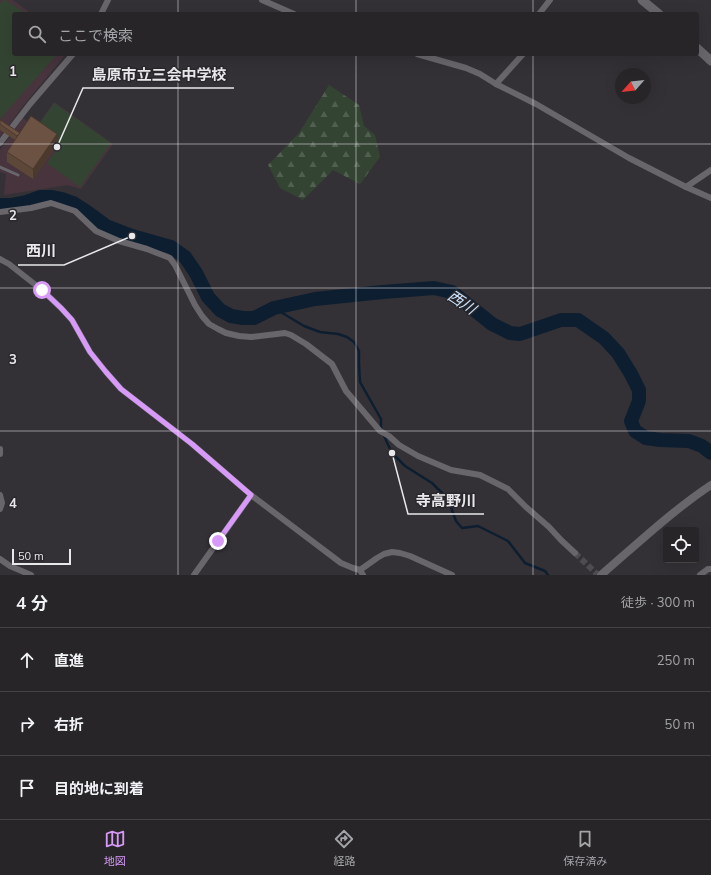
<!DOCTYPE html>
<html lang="ja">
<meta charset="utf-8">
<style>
:root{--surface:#272528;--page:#333134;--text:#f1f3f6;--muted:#a4a5a8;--line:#434245;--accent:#d89af8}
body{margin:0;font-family:Mulish,"Noto Sans JP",sans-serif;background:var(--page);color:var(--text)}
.controls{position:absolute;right:12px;bottom:12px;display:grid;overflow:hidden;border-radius:4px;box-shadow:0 4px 16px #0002}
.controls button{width:36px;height:36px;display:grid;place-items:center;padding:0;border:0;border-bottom:1px solid var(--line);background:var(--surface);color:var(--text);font:20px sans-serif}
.compass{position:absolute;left:615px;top:68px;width:36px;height:36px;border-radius:50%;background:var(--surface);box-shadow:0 4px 16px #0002;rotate:243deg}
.scale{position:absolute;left:12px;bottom:10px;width:59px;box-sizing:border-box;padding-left:4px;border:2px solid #e8e7ea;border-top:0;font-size:11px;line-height:14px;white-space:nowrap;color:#e8e7ea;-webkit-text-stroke:3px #2a282c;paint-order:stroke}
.stop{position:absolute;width:12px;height:12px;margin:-9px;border:3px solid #d89af8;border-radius:50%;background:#fff}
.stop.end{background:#d89af8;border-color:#fff;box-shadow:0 1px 4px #0008}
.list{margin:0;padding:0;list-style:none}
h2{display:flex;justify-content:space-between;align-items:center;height:52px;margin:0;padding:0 16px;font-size:17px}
h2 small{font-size:13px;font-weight:400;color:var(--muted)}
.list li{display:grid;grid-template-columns:26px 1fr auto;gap:12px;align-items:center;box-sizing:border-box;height:64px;padding:0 16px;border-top:1px solid var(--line)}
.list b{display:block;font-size:15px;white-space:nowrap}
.list em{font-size:13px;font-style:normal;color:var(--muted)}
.icon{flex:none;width:22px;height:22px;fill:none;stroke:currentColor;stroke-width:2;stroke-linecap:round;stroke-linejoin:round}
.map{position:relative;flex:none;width:711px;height:575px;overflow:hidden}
.search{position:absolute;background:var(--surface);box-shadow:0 4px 16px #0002;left:12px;right:12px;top:12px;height:44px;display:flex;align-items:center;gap:10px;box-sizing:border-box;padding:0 14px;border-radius:4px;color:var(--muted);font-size:15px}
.sheet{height:244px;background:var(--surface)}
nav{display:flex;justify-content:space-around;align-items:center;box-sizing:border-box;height:56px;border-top:1px solid var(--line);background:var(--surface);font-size:11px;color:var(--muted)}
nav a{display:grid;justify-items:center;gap:2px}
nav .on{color:var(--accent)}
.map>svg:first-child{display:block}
.education{fill:#47343d}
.green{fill:#344432}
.forest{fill:url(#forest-firs)}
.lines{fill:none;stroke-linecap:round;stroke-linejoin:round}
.stream{stroke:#0d1e31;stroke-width:2.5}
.river{stroke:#0d1e31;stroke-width:14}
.minor-tunnel{stroke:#4f4c51;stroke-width:6;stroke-dasharray:6 3;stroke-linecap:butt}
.service{stroke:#68666b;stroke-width:3}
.minor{stroke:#68666b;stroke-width:6}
.tertiary{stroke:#68666b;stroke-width:8}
.secondary{stroke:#68666b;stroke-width:9}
.wall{fill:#5d4739}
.shaded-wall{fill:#4c392e}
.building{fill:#6c5242;stroke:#4c392e}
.route{stroke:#d89af8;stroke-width:5}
.grid{fill:none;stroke:#e8e7ea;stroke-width:1;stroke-opacity:0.55}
.labels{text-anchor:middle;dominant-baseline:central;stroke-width:3;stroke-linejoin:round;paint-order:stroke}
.water-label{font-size:15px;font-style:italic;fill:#cce3fe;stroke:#2a282c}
.grid-label{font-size:13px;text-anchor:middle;font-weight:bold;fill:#e8e7ea;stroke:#2a282c;stroke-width:3;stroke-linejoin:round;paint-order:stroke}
.leader{fill:none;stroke:#e8e7ea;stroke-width:1.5}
.callout-dot{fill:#e8e7ea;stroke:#2a282c;stroke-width:1.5}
.callout-label{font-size:15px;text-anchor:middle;font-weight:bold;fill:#e8e7ea;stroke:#2a282c;stroke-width:3;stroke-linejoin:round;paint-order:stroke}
</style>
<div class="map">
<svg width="711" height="575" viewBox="0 0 711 575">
<defs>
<pattern id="forest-firs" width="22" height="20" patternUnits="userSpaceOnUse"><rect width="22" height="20" fill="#344432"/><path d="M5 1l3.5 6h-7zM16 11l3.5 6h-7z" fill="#515f50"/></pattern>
</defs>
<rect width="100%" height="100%" fill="#343136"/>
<!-- education -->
<g class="education">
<path d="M0,0H13L32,14H14V54H66L23,106L0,137Z"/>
<path d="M54,102L113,144L81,189L68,185L4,195L6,174L0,172V150L23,118L36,128Z"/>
</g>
<!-- green -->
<g class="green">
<path d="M3,0H5L27,14H14V54H57L0,119V4Z"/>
<path d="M54,103L111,143L80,187L47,163L61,144L37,127Z"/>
</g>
<!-- forest -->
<path class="forest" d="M329,85L359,105L364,126L375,135L380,157L360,184L333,170L303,200L280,188L268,165L299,133Z"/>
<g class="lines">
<!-- stream -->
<g class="stream">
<path d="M274,308L304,326L320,332L338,334L347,337L354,342L359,351V364L360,382L381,419V429"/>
<path d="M384,436L392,453L405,466L432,483L448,499L456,521L462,528L478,526L508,541L525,563L545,571L548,575"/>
</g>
<!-- river -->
<path class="river" d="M0,205H11L26,202L40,197H52L62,199L73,203L87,212L106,226L132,236L171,247L185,257L196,273L208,297L220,310L231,316L243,318H254L274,308L315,299L383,292L434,288L452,292L492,324L510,333L520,334L561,320H578L604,338L618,353L631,374L639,390V401L631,421L635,431L646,438L660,440L689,441L702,446L711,453"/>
<!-- minor-tunnel -->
<path class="minor-tunnel" d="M575,553L597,574"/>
<!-- service -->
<path class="service" d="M0,167L18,175"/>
<!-- minor -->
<g class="minor">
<path d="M262,0L294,14"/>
<path d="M101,14L108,0"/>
<path d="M539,14L550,0"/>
<path d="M417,54L466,68L480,74L496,84L536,104L629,158L686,187L711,198"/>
<path d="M496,84L523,54"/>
<path d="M0,143L30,104L73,54"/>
<path d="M686,187L711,170"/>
<path d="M0,212L31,208L51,203L75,211L96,231L119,241L147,249L170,258L175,265L195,305L202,316L209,324L218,329L226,333L239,336L251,337L285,333L291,335L306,344L332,364L346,391L380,431L389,436L399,445L418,456L451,470L480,475L508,489L526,507L549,527L561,540L575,553"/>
<path d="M0,259L9,264L42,290L61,308L72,320L90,352L106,372L121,389L192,444L251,495L341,563L353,568L360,570L363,575"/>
<path d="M0,449V454"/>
<path d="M0,495L2,503L0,509"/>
<path d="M0,559L10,566L31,575"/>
<path d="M360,570L377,558L384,554L392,552L400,553L410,556L452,575"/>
<path d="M194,575L251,495"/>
<path d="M700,575L708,569H711"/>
</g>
<!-- tertiary -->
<path class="tertiary" d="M601,575C637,544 672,511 711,485"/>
<!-- secondary -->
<g class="secondary">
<path d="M642,0L659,14"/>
<path d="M697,48L711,61"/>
</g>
</g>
<!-- wall -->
<path class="wall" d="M0,120L20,133L57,144L33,179L7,162V152L15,140L0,130Z"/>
<!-- shaded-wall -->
<path class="shaded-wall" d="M57,134V144L33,179V169Z"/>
<!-- building -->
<g class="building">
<path d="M31,116L57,134L33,169L7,152Z"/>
<path d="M0,120L20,133L17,136L0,124Z"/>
</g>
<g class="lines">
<!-- route -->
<path class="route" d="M42,290L61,308L72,320L90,352L106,372L121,389L192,444L251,495L218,541"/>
</g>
<!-- grid -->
<path class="grid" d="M178,0V14M356,0V14M533,0V14M178,54V575M356,54V575M533,54V575M0,144H711M0,288H711M0,431H711"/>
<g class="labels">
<!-- water labels -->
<g class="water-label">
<text transform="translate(462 302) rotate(34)">西川</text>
</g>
</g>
<g class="grid-label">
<text x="13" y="76">1</text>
<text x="13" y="220">2</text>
<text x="13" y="364">3</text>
<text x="13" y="508">4</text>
</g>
<!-- callouts -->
<path class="leader" d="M57 147L83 88H234M132 236L64 265H18M392 453L408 514H484"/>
<g class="callout-dot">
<circle cx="57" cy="147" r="4"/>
<circle cx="132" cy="236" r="4"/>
<circle cx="392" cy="453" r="4"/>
</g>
<g class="callout-label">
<text x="159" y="80">島原市立三会中学校</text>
<text x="41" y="256">西川</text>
<text x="446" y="506">寺高野川</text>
</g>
</svg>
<div class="controls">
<button><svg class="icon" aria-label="locate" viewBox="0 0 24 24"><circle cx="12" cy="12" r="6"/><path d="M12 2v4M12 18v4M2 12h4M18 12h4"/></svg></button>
</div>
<svg class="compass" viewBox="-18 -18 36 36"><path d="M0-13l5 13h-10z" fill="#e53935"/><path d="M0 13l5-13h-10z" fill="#a4a5a8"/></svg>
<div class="scale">50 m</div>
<div class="stop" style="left:42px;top:290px"></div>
<div class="stop end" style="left:218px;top:541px"></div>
<div class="search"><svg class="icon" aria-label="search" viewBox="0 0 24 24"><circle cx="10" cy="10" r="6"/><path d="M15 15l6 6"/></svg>ここで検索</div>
</div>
<section class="sheet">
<h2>4 分<small>徒歩 · 300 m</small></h2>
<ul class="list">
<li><svg class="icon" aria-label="ahead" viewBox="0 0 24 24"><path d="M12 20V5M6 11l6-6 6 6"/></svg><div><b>直進</b></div><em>250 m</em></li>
<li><svg class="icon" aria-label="right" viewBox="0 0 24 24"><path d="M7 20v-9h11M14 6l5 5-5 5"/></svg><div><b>右折</b></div><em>50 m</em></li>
<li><svg class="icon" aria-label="arrive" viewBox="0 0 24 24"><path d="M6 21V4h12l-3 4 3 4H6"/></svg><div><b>目的地に到着</b></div></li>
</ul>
</section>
<nav>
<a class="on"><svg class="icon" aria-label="map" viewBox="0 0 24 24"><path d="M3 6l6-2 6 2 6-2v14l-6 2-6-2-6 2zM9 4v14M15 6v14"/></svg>地図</a>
<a><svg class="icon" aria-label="directions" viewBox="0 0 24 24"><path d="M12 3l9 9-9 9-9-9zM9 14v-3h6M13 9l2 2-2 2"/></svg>経路</a>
<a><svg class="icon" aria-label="saved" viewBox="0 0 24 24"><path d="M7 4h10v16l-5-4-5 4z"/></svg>保存済み</a>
</nav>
